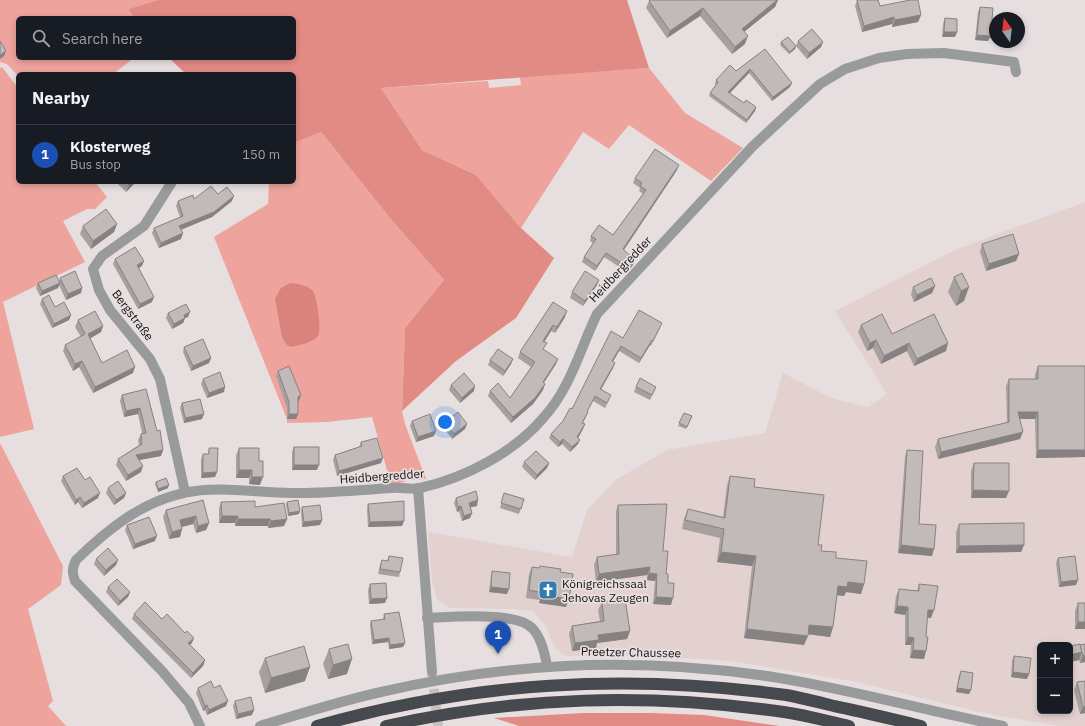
<!DOCTYPE html>
<meta charset="utf-8">
<style>
:root{--surface:#171b24;--page:#242831;--text:#f1f3f6;--muted:#9ea1a6;--line:#363941;--accent:#8c9099}
body{margin:0;font-family:"IBM Plex Sans",sans-serif;background:var(--page);color:var(--text)}
.controls{position:absolute;right:12px;bottom:12px;display:grid;overflow:hidden;border-radius:6px;box-shadow:0 2px 6px #0003}
.controls button{width:36px;height:36px;display:grid;place-items:center;padding:0;border:0;border-bottom:1px solid var(--line);background:var(--surface);color:var(--text);font:20px sans-serif}
.compass{position:absolute;left:989px;top:12px;width:36px;height:36px;border-radius:50%;background:var(--surface);box-shadow:0 2px 6px #0003;rotate:346deg}
.you{position:absolute;left:445px;top:422px;width:14px;height:14px;margin:-10px;border:3px solid #fff;border-radius:50%;background:#1a73e8;box-shadow:0 0 0 6px #1a73e833}
.badge{display:grid;place-items:center;width:26px;height:26px;border-radius:50%;background:var(--accent);color:#fff;font-size:13px;font-weight:700}
.pin{position:absolute;translate:-50% -33px;filter:drop-shadow(0 1px 2px #0008)}
.pin::after{content:'';position:absolute;top:21px;width:14px;height:12px;background:inherit;clip-path:polygon(0 0,100% 0,50% 100%)}
.list{margin:0;padding:0;list-style:none}
h2{display:flex;justify-content:space-between;align-items:center;height:52px;margin:0;padding:0 16px;font-size:17px}
h2 small{font-size:13px;font-weight:400;color:var(--muted)}
.list li{display:grid;grid-template-columns:26px 1fr auto;gap:12px;align-items:center;box-sizing:border-box;height:60px;padding:0 16px;border-top:1px solid var(--line)}
.list b{display:block;font-size:15px;white-space:nowrap}
.list p{margin:0;font-size:13px;white-space:nowrap;color:var(--muted)}
.list em{font-size:13px;font-style:normal;color:var(--muted)}
.icon{flex:none;width:22px;height:22px;fill:none;stroke:currentColor;stroke-width:2;stroke-linecap:round;stroke-linejoin:round}
.map{position:relative;flex:none;width:1085px;height:726px;overflow:hidden}
.search{position:absolute;background:var(--surface);box-shadow:0 2px 6px #0003;left:16px;top:16px;width:280px;height:44px;display:flex;align-items:center;gap:10px;box-sizing:border-box;padding:0 14px;border-radius:6px;color:var(--muted);font-size:15px}
.panel{position:absolute;background:var(--surface);box-shadow:0 2px 6px #0003;left:16px;top:72px;width:280px;height:112px;border-radius:6px}
.map>svg:first-child{display:block}
.built{fill:#e2d1cf;fill-rule:evenodd}
.green{fill:#eea39c}
.forest{fill:#e28b84}
.water{fill:#d9837c}
.lines{fill:none;stroke-linecap:round;stroke-linejoin:round}
.street-tunnel{stroke:#c7c0c0;stroke-width:10;stroke-dasharray:10 5;stroke-linecap:butt}
.street{stroke:#989a9c;stroke-width:10}
.highway{stroke:#464a4e;stroke-width:12}
.wall{fill:#a6a09f}
.shaded-wall{fill:#878282}
.building{fill:#c1bab9;stroke:#878282}
.labels{text-anchor:middle;dominant-baseline:central;stroke-width:3.5;stroke-linejoin:round;paint-order:stroke}
.street-label{font-size:12px;fill:#131010;stroke:#e7dfdf}
.poi-label{font-size:12px;fill:#131010;stroke:#e7dfdf;text-anchor:start}
</style>
<div class="map">
<svg width="1085" height="726" viewBox="0 0 1085 726">
<rect width="100%" height="100%" fill="#e7dfdf"/>
<!-- built -->
<path class="built" d="M1085,202V726H1059L984,713L852,681L730,661L654,656H565L555,648L545,625L533,611L511,609L450,608L437,600L432,580L428,532L572,557L587,510L617,479L667,450L765,433L783,373L831,398L868,407L887,394L835,311L957,249ZM1040,645H1070V711H1040Z"/>
<!-- green -->
<g class="green">
<path d="M0,0H158L128,9L134,18H18V58H134L113,74H18V76L7,64L0,62Z"/>
<path d="M2,67L18,88V182H95L107,197L95,209H87L63,221L85,262L3,302L34,429L0,437V68Z"/>
<path d="M649,68L685,113L743,148L711,181L629,125L609,149L583,132L521,228L476,175L422,150L381,88L488,81L489,88L521,85L520,77Z"/>
<path d="M321,132L390,218L444,280L405,328L402,411L405,424L426,479L413,480L410,471L403,472L405,482L391,484L372,417L327,422L287,423V419L214,237L268,204L269,182H294V143Z"/>
<path d="M0,443L63,566L61,585L28,609L53,701L48,706L66,726H0Z"/>
</g>
<!-- forest -->
<g class="forest">
<path d="M158,0H627L649,68L381,88L422,150L476,175L521,228L554,258L516,318L456,361L402,411L405,328L444,280L390,218L321,132L294,143V74H186L169,58H294V18H134L128,9Z"/>
<path d="M583,713H652L704,715L780,726H519L494,718Z"/>
</g>
<!-- water -->
<path class="water" d="M290,283C298,284 310,285 314,293C317,300 322,331 318,336C312,343 299,345 290,347L286,344L282,337L275,299L281,288Z"/>
<g class="lines">
<!-- street-tunnel -->
<path class="street-tunnel" d="M432,674L438,726"/>
<!-- street -->
<g class="street">
<path d="M172,182L144,226L102,256L93,269L99,290L110,310L150,359L160,379L185,492"/>
<path d="M418,488L432,672"/>
<path d="M427,618C451,617 518,611 533,629C542,639 545,654 547,666"/>
<path d="M200,726L189,703L162,671L75,581C72,573 72,568 76,560C107,530 141,502 184,493C217,485 258,493 291,493C325,494 358,490 392,488C401,487 411,490 420,488C465,478 515,452 544,417C571,387 580,349 597,314L753,146L820,84L845,69L879,58L907,54L944,53L1014,62L1016,72"/>
<path d="M260,726C300,714 340,701 381,692C509,662 643,657 773,677C850,689 926,711 1003,726"/>
</g>
<!-- highway -->
<g class="highway">
<path d="M317,726C473,682 626,673 786,695C802,698 818,702 834,706C863,712 892,719 921,726"/>
<path d="M386,726C520,696 648,693 784,712C805,715 827,721 849,726"/>
</g>
</g>
<!-- wall -->
<g class="wall">
<path d="M650,0H778L775,7L744,32L745,44L732,54L700,16L667,38L646,8L649,1Z"/>
<path d="M857,0L880,6L921,15L918,22L892,27V24L862,32L855,6Z"/>
<path d="M980,7L992,20L995,21V39L990,38L988,41L975,40L978,12Z"/>
<path d="M945,18L957,32L955,37H942L943,24Z"/>
<path d="M798,41L823,42L821,47L807,59L796,46Z"/>
<path d="M781,42L796,46L795,49L789,54L780,45Z"/>
<path d="M765,49L790,87L772,101L749,73L730,93L744,103L756,107L755,111L746,123L709,96L710,93L716,85L715,84L716,80L736,71Z"/>
<path d="M677,170L624,250L633,265L627,272L604,257L595,271L582,262L584,257L593,243L590,241L591,236L613,235L643,194L639,191L640,188L633,183L635,178Z"/>
<path d="M116,182H136L126,192Z"/>
<path d="M218,194L232,201L212,217L181,230V239L159,248L152,233L154,228L180,217L176,206L178,201L194,199Z"/>
<path d="M117,224L114,232L91,249L80,234L83,226Z"/>
<path d="M982,244L1019,254L1016,261L986,271L980,252Z"/>
<path d="M115,259L142,266L139,268L152,302L138,309L113,264Z"/>
<path d="M962,273L964,301L956,306L948,292L954,277Z"/>
<path d="M60,278L82,288L81,293L66,300L59,285L58,288L40,296L36,288L38,283L59,281Z"/>
<path d="M599,280L597,285L583,306L570,298L572,292Z"/>
<path d="M935,286L932,293L914,302L911,295L913,287Z"/>
<path d="M42,299L71,315L69,320L52,328L40,304Z"/>
<path d="M553,302L565,317L555,333L551,331L544,342V350L556,364L544,383L543,390L533,404L511,423L488,396L490,391L510,398L531,367L518,358L520,352Z"/>
<path d="M168,313L188,317L185,318L183,323L172,329L166,318Z"/>
<path d="M78,320L103,326L101,332L90,338L102,363L133,373L93,393L79,367L73,371L63,351L65,345L81,337L75,327Z"/>
<path d="M861,325L892,334L946,351L914,366L907,351L881,364L873,348L867,351L858,332Z"/>
<path d="M660,328L651,346L650,345L639,363L619,351L613,362V368L601,390L609,400L605,408L593,401L587,412H588L586,417L583,423L585,424L578,438V444L570,452L562,444L558,447L549,438L551,434L563,421L623,338Z"/>
<path d="M184,347L211,358L209,363L191,371L183,352Z"/>
<path d="M513,359L511,364L503,376L488,365L490,360Z"/>
<path d="M1038,366H1085V457L1036,458L1035,419H1020V439L938,459L935,447L938,439L1007,423L1006,386L1009,379H1035V374Z"/>
<path d="M278,371L301,395L299,401H298V414L296,419H287V408L276,376Z"/>
<path d="M203,379L224,392L207,398L201,384Z"/>
<path d="M451,385L474,391L460,403L449,390Z"/>
<path d="M636,387H656L650,400L634,392Z"/>
<path d="M146,389L157,431L163,450L161,456L139,460L141,472L126,481L116,465L118,459L139,445L138,440L141,434L142,433L138,414L124,417L120,401L122,395Z"/>
<path d="M182,403L202,419L184,423L180,408Z"/>
<path d="M684,413L692,416L686,429L678,426Z"/>
<path d="M412,421L434,436L416,442L410,426Z"/>
<path d="M445,422L467,424L465,429L452,439L443,427Z"/>
<path d="M361,442L381,463L337,476L333,460L335,455L359,447Z"/>
<path d="M294,447L317,470H292V452Z"/>
<path d="M209,448L217,472L215,477L201,478V459L203,454H208Z"/>
<path d="M239,448L259,461L260,485L249,484V478H236V455Z"/>
<path d="M907,450L919,524L932,556L898,553L905,457Z"/>
<path d="M524,462L549,463L547,468L535,480L522,467Z"/>
<path d="M974,463L1006,498H971V471Z"/>
<path d="M63,476L85,480L98,498L82,508L78,502L75,505L61,481Z"/>
<path d="M730,476L754,487L818,545L821,551L836,558L864,584L861,594L846,592L844,596L837,595L833,627L830,637L808,634L804,645L744,638L752,566L717,562L720,538L682,529L684,519L688,509L723,517L727,485Z"/>
<path d="M156,482L168,488L158,492L155,484Z"/>
<path d="M108,488L126,493L124,498L114,505L106,493Z"/>
<path d="M504,493L524,499L519,514L500,508Z"/>
<path d="M456,498L477,506L470,507L472,513L470,518L462,521L459,511L457,512L454,503Z"/>
<path d="M203,500L209,523L206,530L196,533L193,524L182,527L180,537L169,539L163,517L166,510Z"/>
<path d="M221,502L255,507L287,519L284,526L268,528V526H235V523H219V508Z"/>
<path d="M287,502L299,514L288,516L286,505Z"/>
<path d="M368,504L402,526L368,527L367,509Z"/>
<path d="M618,505L663,551L671,605L653,604L655,581L647,580V575L596,582L594,565L597,557L616,555V512Z"/>
<path d="M302,507L322,520L320,525L302,527L301,512Z"/>
<path d="M959,524L1024,545L1021,552L956,553V532Z"/>
<path d="M127,525L155,541L133,549L125,530Z"/>
<path d="M389,556L400,572L399,577L378,574L380,565L382,560L387,561Z"/>
<path d="M1058,558L1076,585L1059,587L1056,563Z"/>
<path d="M96,559L118,560L116,565L104,576L94,564Z"/>
<path d="M540,566L560,572L566,607L539,603L540,600L526,598L529,574L532,567L539,568Z"/>
<path d="M492,571L507,594L489,592L491,576Z"/>
<path d="M370,584L385,603L369,604L368,590Z"/>
<path d="M919,584L931,618H927L924,659L910,658L911,645H905V615L894,613L896,596L899,589L917,591Z"/>
<path d="M108,587L130,592L128,597L118,606L106,592Z"/>
<path d="M602,602L630,631L627,639L597,643L596,648L572,651L569,634L572,626L600,621L598,610Z"/>
<path d="M1078,603H1085V629H1075V611Z"/>
<path d="M134,614L162,619L192,643L189,645L205,660L203,666L191,678L132,619Z"/>
<path d="M384,614L405,643L403,647L389,649L388,642L372,644L370,625L371,621L383,619Z"/>
<path d="M1080,644L1085,662L1080,663L1079,660L1070,662V646Z"/>
<path d="M329,649L347,674L328,679L323,664Z"/>
<path d="M1014,656L1029,674L1027,679L1011,677L1012,661Z"/>
<path d="M265,658L305,681L265,693L259,672Z"/>
<path d="M961,671L969,694L956,692L959,675Z"/>
<path d="M1085,681V713L1080,714L1074,690L1077,682Z"/>
<path d="M198,688H214L226,706L207,715L205,710L203,711L196,693Z"/>
<path d="M235,701L252,715L236,719L233,706Z"/>
</g>
<!-- shaded-wall -->
<g class="shaded-wall">
<path d="M777,0H778L775,7L739,36L742,29Z"/>
<path d="M703,8L700,16L667,38L670,31Z"/>
<path d="M921,15L918,22L892,27L895,20Z"/>
<path d="M894,17L892,24L862,32L864,26Z"/>
<path d="M944,32H957L955,37H942Z"/>
<path d="M977,35L990,36L988,41L975,40Z"/>
<path d="M748,36L745,44L732,54L735,47Z"/>
<path d="M823,42L821,47L807,59L809,53Z"/>
<path d="M796,46L795,49L789,54L790,52Z"/>
<path d="M6,51L4,56L0,59V55Z"/>
<path d="M750,69L749,73L727,96L728,92Z"/>
<path d="M792,83L790,87L772,101L773,97Z"/>
<path d="M756,107L755,111L746,123L747,120Z"/>
<path d="M679,165L677,170L621,254L623,249Z"/>
<path d="M131,182H136L126,192L129,185Z"/>
<path d="M234,196L232,201L212,217L177,231L179,226Z"/>
<path d="M117,224L114,232L91,249L93,241Z"/>
<path d="M183,233L181,239L159,248L161,243Z"/>
<path d="M606,253L604,257L595,271L597,266Z"/>
<path d="M1019,254L1016,261L986,271L989,264Z"/>
<path d="M635,260L633,265L627,272L628,267Z"/>
<path d="M144,261L142,266L135,270L137,265Z"/>
<path d="M599,280L597,285L583,306L585,301Z"/>
<path d="M60,283L58,288L40,296L42,291Z"/>
<path d="M935,286L932,293L914,302L917,295Z"/>
<path d="M969,287L964,301L956,306L961,291Z"/>
<path d="M82,288L81,293L66,300L68,294Z"/>
<path d="M154,297L152,302L138,309L140,304Z"/>
<path d="M567,311L565,317L555,333L557,327Z"/>
<path d="M190,312L188,317L185,318L183,323L172,329L174,324L184,315Z"/>
<path d="M71,315L69,320L52,328L54,324Z"/>
<path d="M553,325L551,331L541,347L543,341Z"/>
<path d="M103,326L101,332L86,341L88,334Z"/>
<path d="M652,340L650,345L639,363L641,358Z"/>
<path d="M876,340L873,348L867,351L870,343Z"/>
<path d="M909,343L907,351L881,364L884,356Z"/>
<path d="M948,343L946,351L914,366L917,359Z"/>
<path d="M621,346L619,351L610,366L612,361Z"/>
<path d="M211,358L209,363L191,371L193,366Z"/>
<path d="M513,359L511,364L503,376L505,371Z"/>
<path d="M558,359L556,364L540,388L543,382Z"/>
<path d="M82,361L79,367L73,371L75,364Z"/>
<path d="M615,363L613,368L598,394L600,389Z"/>
<path d="M135,367L133,373L93,393L95,387Z"/>
<path d="M545,384L543,390L533,404L511,423L513,417Z"/>
<path d="M475,386L474,391L460,403L462,398Z"/>
<path d="M225,387L224,392L207,398L209,393Z"/>
<path d="M301,395L299,401L296,402L298,397Z"/>
<path d="M140,408L138,414L124,417L126,411Z"/>
<path d="M1018,412H1038L1035,419H1015Z"/>
<path d="M204,414L202,419L184,423L185,418Z"/>
<path d="M289,414H298L296,419H287Z"/>
<path d="M467,424L465,429L452,439L454,434Z"/>
<path d="M585,424L583,429L576,442L577,437Z"/>
<path d="M436,431L434,436L416,442L418,437Z"/>
<path d="M1023,432L1020,439L938,459L941,452Z"/>
<path d="M563,439L562,444L558,447L560,442Z"/>
<path d="M580,440L578,444L570,452L572,447Z"/>
<path d="M163,450L161,456L134,461L136,455Z"/>
<path d="M1038,450H1085V457L1036,458Z"/>
<path d="M383,458L381,463L337,476L339,471Z"/>
<path d="M549,463L547,468L535,480L537,475Z"/>
<path d="M294,465H319L317,470H292Z"/>
<path d="M143,466L141,472L126,481L128,475Z"/>
<path d="M239,470H252L249,478H236Z"/>
<path d="M217,472L215,477L201,478L203,473Z"/>
<path d="M252,477H263L260,485L249,484Z"/>
<path d="M169,485L168,488L158,492V489Z"/>
<path d="M973,490L1009,491L1006,498H971Z"/>
<path d="M100,493L98,498L82,508L84,503Z"/>
<path d="M126,493L124,498L114,505L116,500Z"/>
<path d="M80,497L78,502L75,505L76,500Z"/>
<path d="M478,500L477,506L467,508L469,503Z"/>
<path d="M461,506L459,511L457,512L458,507Z"/>
<path d="M300,511L299,514L288,516L289,513Z"/>
<path d="M472,513L470,518L462,521L464,516Z"/>
<path d="M196,516L193,524L177,528L180,520Z"/>
<path d="M222,516H238L235,523H219Z"/>
<path d="M238,519H270L268,526H235Z"/>
<path d="M287,519L284,526L268,528L271,521Z"/>
<path d="M322,520L320,525L302,527L304,522Z"/>
<path d="M404,521L402,526L368,527L370,522Z"/>
<path d="M209,523L206,530L196,533L198,526Z"/>
<path d="M182,529L180,537L169,539L172,532Z"/>
<path d="M157,536L155,541L133,549L135,544Z"/>
<path d="M901,545L934,549L932,556L898,553Z"/>
<path d="M1024,545L1021,552L956,553L959,546Z"/>
<path d="M721,552L756,556L752,566L717,562Z"/>
<path d="M118,560L116,565L104,576L106,570Z"/>
<path d="M650,567L647,575L596,582L599,574Z"/>
<path d="M649,573L657,574L655,581L647,580Z"/>
<path d="M1078,580L1076,585L1059,587L1061,582Z"/>
<path d="M848,582L864,584L861,594L846,592L844,596L835,595L838,586Z"/>
<path d="M491,587L509,589L507,594L489,592Z"/>
<path d="M130,592L128,597L118,606L120,601Z"/>
<path d="M542,595L569,599L566,607L539,603Z"/>
<path d="M656,597L673,598L671,605L653,604Z"/>
<path d="M387,598L385,603L369,604L371,599Z"/>
<path d="M897,606L908,607L905,615L894,613Z"/>
<path d="M928,610H934L931,618L925,617Z"/>
<path d="M1078,622H1085V629H1075Z"/>
<path d="M809,625L833,627L830,637L806,634Z"/>
<path d="M747,629L808,636L804,645L744,638Z"/>
<path d="M630,631L627,639L597,643L596,648L572,651L575,643L598,635Z"/>
<path d="M908,637L914,638L911,645H905Z"/>
<path d="M194,638L192,643L186,649L188,643Z"/>
<path d="M389,638L388,642L372,644L374,640Z"/>
<path d="M405,643L403,647L389,649L390,645Z"/>
<path d="M913,650L926,651L924,659L910,658Z"/>
<path d="M1082,652L1079,660L1070,662V655Z"/>
<path d="M1085,655V662L1080,663L1083,656Z"/>
<path d="M352,659L347,674L328,679L333,665Z"/>
<path d="M205,660L203,666L191,678L193,673Z"/>
<path d="M310,667L305,681L265,693L271,678Z"/>
<path d="M1013,672L1029,674L1027,679L1011,677Z"/>
<path d="M957,688L971,690L969,694L956,692Z"/>
<path d="M228,701L226,706L207,715L209,710Z"/>
<path d="M207,705L205,710L203,711L205,706Z"/>
<path d="M1085,706V713L1080,714L1083,707Z"/>
<path d="M254,710L252,715L236,719L238,714Z"/>
</g>
<!-- building -->
<g class="building">
<path d="M650,0H777L742,29L748,36L735,47L703,8L670,31L649,1Z"/>
<path d="M857,0H878L880,6L910,0H918L921,15L895,20L894,17L864,26Z"/>
<path d="M980,7L993,8L992,20L995,21V33L991,32L990,36L977,35Z"/>
<path d="M945,18L957,19V32H944Z"/>
<path d="M812,29L823,42L809,53L798,41Z"/>
<path d="M788,37L796,46L790,52L781,42Z"/>
<path d="M0,41L6,51L0,55Z"/>
<path d="M765,49L792,83L773,97L750,69L728,92L744,103L746,100L756,107L747,120L710,93L718,82L716,80L730,65L736,71Z"/>
<path d="M655,149L679,165L623,249L635,260L628,267L606,253L597,266L584,257L596,239L591,236L599,225L613,235L646,190L640,186L642,183L635,178Z"/>
<path d="M126,182H131L129,185Z"/>
<path d="M211,186L218,194L227,187L234,196L214,212L179,226L183,233L161,243L154,228L183,216L178,201L193,195L194,199Z"/>
<path d="M106,209L117,224L93,241L83,226Z"/>
<path d="M1013,234L1019,254L989,264L982,244Z"/>
<path d="M135,247L144,261L137,265L154,297L140,304L115,259Z"/>
<path d="M75,271L82,288L68,294L60,278Z"/>
<path d="M585,271L599,280L585,301L572,292Z"/>
<path d="M962,273L969,287L961,291L954,277Z"/>
<path d="M56,275L60,283L42,291L38,283Z"/>
<path d="M931,278L935,286L917,295L913,287Z"/>
<path d="M49,295L55,307L64,302L71,315L54,324L42,299Z"/>
<path d="M553,302L567,311L557,327L553,325L543,341L547,343L543,349L558,359L543,382L545,384L535,398L513,417L490,391L498,383L510,398L535,362L520,352Z"/>
<path d="M186,304L190,312L184,315L185,318L174,324L168,313Z"/>
<path d="M639,310L662,323L653,341L652,340L641,358L621,346L612,361L615,363L600,389L611,395L607,403L595,396L587,412H588L582,423L585,424L577,437L580,440L572,447L563,439L560,442L551,434L563,421L570,408L572,409L611,331L623,338Z"/>
<path d="M95,311L103,326L88,334L102,363L127,350L135,367L95,387L82,361L75,364L65,345L85,334L78,320Z"/>
<path d="M882,314L892,334L934,314L948,343L917,359L909,343L884,356L876,340L870,343L861,325Z"/>
<path d="M203,339L211,358L193,366L184,347Z"/>
<path d="M498,349L513,359L505,371L490,360Z"/>
<path d="M289,366L301,395L298,397V414H289V402L278,371Z"/>
<path d="M1038,366H1085V450H1038V412H1018L1023,432L941,452L938,439L1009,422V379H1038Z"/>
<path d="M220,372L225,387L209,393L203,379Z"/>
<path d="M464,373L475,386L462,398L451,385Z"/>
<path d="M640,378L656,387L652,395L636,387Z"/>
<path d="M146,389L157,431L160,430L163,450L136,455L143,466L128,475L118,459L142,444L141,434L146,433L140,408L126,411L122,395Z"/>
<path d="M200,399L204,414L185,418L182,403Z"/>
<path d="M458,412L467,424L454,434L445,422Z"/>
<path d="M684,413L692,416L687,427L679,423Z"/>
<path d="M430,414L436,431L418,437L412,421Z"/>
<path d="M377,438L383,458L339,471L335,455L362,446L361,442Z"/>
<rect x="294" y="447" width="25" height="18"/>
<path d="M209,448H218L217,472L203,473V454H209Z"/>
<path d="M239,448H259V461H263V477H252V470H239Z"/>
<path d="M907,450L923,451L919,524L936,525L934,549L901,545Z"/>
<path d="M536,451L549,463L537,475L524,462Z"/>
<path d="M974,463H1009V491L973,490Z"/>
<path d="M77,468L85,480L90,477L100,493L84,503L80,497L76,500L63,476Z"/>
<path d="M730,476L755,479L754,487L824,495L818,545H822L821,551L836,552V558L867,561L864,584L848,582L847,587L838,586L833,627L809,625L808,636L747,629L756,556L721,552L724,529L685,520L688,509L725,518Z"/>
<path d="M166,478L169,485L158,489L156,482Z"/>
<path d="M118,481L126,493L116,500L108,488Z"/>
<path d="M476,491L478,500L469,503L472,513L464,516L461,506L458,507L456,498Z"/>
<path d="M504,493L524,499L521,509L501,503Z"/>
<path d="M203,500L209,523L198,526L196,516L180,520L182,529L172,532L166,510Z"/>
<path d="M298,500L300,511L289,513L287,502Z"/>
<path d="M255,501V507L284,503L287,519L271,521L270,519H238V516H222L221,502Z"/>
<path d="M404,501V521L370,522L368,504Z"/>
<path d="M667,504L663,551H668L666,574H668V583H674L673,598L656,597L657,574L649,573L650,567L599,574L597,557L619,554L618,505Z"/>
<path d="M320,505L322,520L304,522L302,507Z"/>
<path d="M149,517L157,536L135,544L127,525Z"/>
<path d="M1024,523V545L959,546V524Z"/>
<path d="M108,548L118,560L106,570L96,559Z"/>
<path d="M389,556L403,558L400,572L380,569L382,560L388,561Z"/>
<path d="M1075,556L1078,580L1061,582L1058,558Z"/>
<path d="M540,566L561,569L560,572L573,574L569,599L542,595L543,593L529,590L532,567L539,568Z"/>
<path d="M492,571L510,573L509,589L491,587Z"/>
<path d="M117,579L130,592L120,601L108,587Z"/>
<path d="M386,583L387,598L371,599L370,584Z"/>
<path d="M919,584L938,586L934,610H928L926,637H928L926,651L913,650L914,638L908,637V607L897,606L899,589L919,591Z"/>
<path d="M625,599L630,631L598,635L599,640L575,643L572,626L604,621L602,602Z"/>
<path d="M145,602L162,619L167,614L185,633L187,631L194,638L188,643L205,660L193,673L134,614Z"/>
<rect x="1078" y="603" width="7" height="19"/>
<path d="M399,612L405,643L390,645L389,638L374,640L371,621L385,619L384,614Z"/>
<path d="M348,644L352,659L333,665L329,649Z"/>
<path d="M1080,644L1082,652L1070,655V646Z"/>
<path d="M1085,644V655L1083,656L1080,645Z"/>
<path d="M304,646L310,667L271,678L265,658Z"/>
<path d="M1014,656L1031,658L1029,674L1013,672Z"/>
<path d="M961,671L973,673L971,690L957,688Z"/>
<path d="M211,681L214,688L220,685L228,701L209,710L207,705L205,706L198,688Z"/>
<path d="M1085,681V706L1083,707L1077,682Z"/>
<path d="M251,697L254,710L238,714L235,701Z"/>
</g>
<!-- icons -->
<defs>
<symbol id="church-square" viewBox="-11 -11 22 22"><rect x="-9" y="-9" width="18" height="18" rx="4" fill="#327cb0" stroke="#e7dfdf"/><path d="M-1.2-6h2.4v3.5h3.3v2.4h-3.3V6h-2.4V-.1h-3.3v-2.4h3.3Z" fill="#fff"/></symbol>
</defs>
<g fill-rule="evenodd">
<use href="#church-square" x="537" y="579" width="22" height="22"/>
</g>
<g class="labels">
<!-- street labels -->
<g class="street-label">
<text transform="translate(620 269) rotate(-47)">Heidbergredder</text>
<text transform="translate(133 315) rotate(53)">Bergstraße</text>
<text transform="translate(382 476) rotate(-4)">Heidbergredder</text>
<text transform="translate(631 652) rotate(1)">Preetzer Chaussee</text>
</g>
<!-- poi labels -->
<g class="poi-label">
<text x="562" y="583">Königreichssaal<tspan x="562" dy="14">Jehovas Zeugen</tspan></text>
</g>
</g>
</svg>
<div class="controls">
<button>+</button>
<button>−</button>
</div>
<svg class="compass" viewBox="-18 -18 36 36"><path d="M0-13l5 13h-10z" fill="#e53935"/><path d="M0 13l5-13h-10z" fill="#9ea1a6"/></svg>
<div class="you"></div>
<div class="pin badge" style="left:498px;top:654px;background:#1a4fb4">1</div>
<div class="search"><svg class="icon" aria-label="search" viewBox="0 0 24 24"><circle cx="10" cy="10" r="6"/><path d="M15 15l6 6"/></svg>Search here</div>
<section class="panel">
<h2>Nearby<small></small></h2>
<ul class="list">
<li><span class="badge" style="background:#1a4fb4">1</span><div><b>Klosterweg</b><p>Bus stop</p></div><em>150 m</em></li>
</ul>
</section>
</div>
